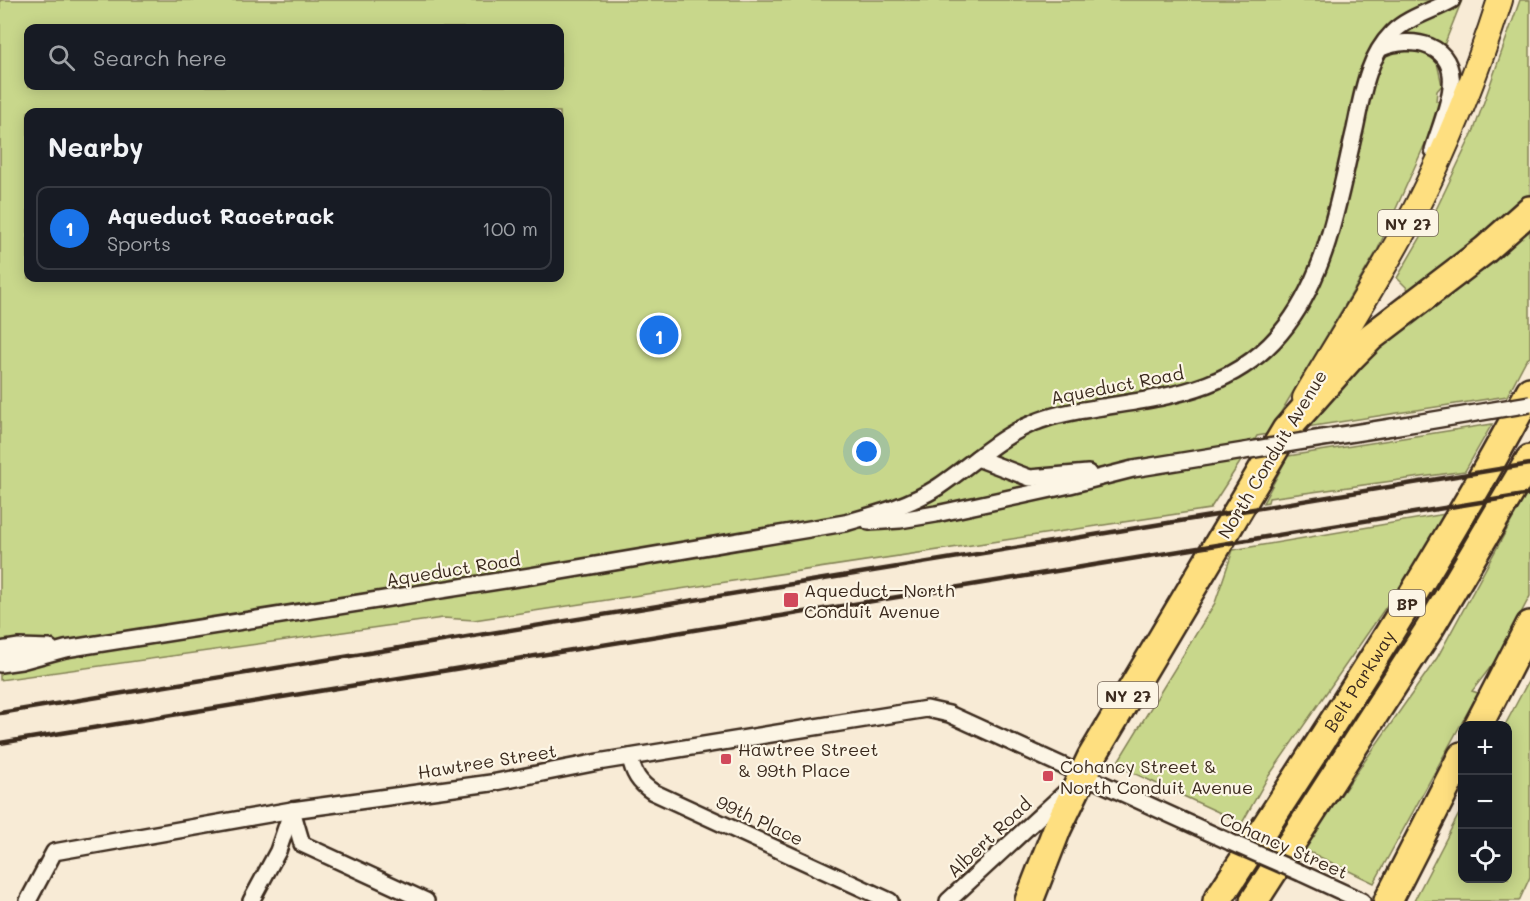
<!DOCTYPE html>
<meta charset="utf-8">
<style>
:root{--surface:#171b24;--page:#20242c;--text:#f1f3f6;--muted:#9ea1a6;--line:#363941;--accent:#1a73e8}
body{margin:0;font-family:Mali,sans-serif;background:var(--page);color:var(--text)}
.controls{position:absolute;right:18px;bottom:18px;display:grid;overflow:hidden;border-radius:12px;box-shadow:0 3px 15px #0003}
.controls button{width:54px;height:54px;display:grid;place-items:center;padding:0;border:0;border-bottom:2px solid var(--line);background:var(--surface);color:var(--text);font:30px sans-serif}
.you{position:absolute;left:867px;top:452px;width:21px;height:21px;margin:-15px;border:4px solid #fff;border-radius:50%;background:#1a73e8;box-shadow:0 0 0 9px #1a73e833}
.badge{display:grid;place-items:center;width:39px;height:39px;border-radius:50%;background:var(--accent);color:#fff;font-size:20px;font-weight:700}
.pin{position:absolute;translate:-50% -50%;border:3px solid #fff;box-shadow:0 2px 6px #0006}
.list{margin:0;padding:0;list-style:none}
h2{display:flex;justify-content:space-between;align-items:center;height:78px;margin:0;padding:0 24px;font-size:26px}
h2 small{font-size:20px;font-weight:400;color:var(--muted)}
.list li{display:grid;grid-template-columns:39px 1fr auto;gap:18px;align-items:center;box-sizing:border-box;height:84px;margin:0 12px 12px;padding:0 12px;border:2px solid var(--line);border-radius:12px}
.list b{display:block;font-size:22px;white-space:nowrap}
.list p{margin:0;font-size:20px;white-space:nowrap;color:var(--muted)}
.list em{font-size:20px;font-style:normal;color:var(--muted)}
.icon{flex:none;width:33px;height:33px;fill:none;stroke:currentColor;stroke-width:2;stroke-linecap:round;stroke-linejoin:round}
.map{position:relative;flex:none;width:1530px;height:901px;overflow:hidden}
.search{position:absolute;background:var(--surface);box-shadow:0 3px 15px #0003;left:24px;top:24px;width:540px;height:66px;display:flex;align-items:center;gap:15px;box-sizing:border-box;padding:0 21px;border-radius:12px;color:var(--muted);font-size:22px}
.panel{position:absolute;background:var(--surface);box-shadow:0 3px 15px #0003;left:24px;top:108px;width:540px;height:174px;border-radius:12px}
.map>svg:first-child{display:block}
.green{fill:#c8d78b;stroke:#828054;stroke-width:1.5;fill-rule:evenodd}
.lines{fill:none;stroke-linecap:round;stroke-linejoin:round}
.street-casing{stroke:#3b2a1e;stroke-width:20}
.primary-casing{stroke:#3b2a1e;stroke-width:28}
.highway-casing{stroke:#3b2a1e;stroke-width:32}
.street{stroke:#fcf5e5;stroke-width:15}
.primary{stroke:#fedf80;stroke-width:24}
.highway{stroke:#fedf80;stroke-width:27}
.rail{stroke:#3b2a1e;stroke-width:4.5}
.street-bridge-casing{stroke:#3b2a1e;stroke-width:20;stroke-linecap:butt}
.street-bridge{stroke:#fcf5e5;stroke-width:15}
.poi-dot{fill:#d1495b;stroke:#fcf5e5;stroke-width:2}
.labels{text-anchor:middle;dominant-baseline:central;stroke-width:4.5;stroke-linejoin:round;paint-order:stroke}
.shield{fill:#fcf5e5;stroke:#75675a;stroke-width:1.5}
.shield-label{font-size:16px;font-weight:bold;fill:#3b2a1e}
.street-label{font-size:18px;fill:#3b2a1e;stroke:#fcf5e5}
.poi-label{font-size:18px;fill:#3b2a1e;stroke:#fcf5e5;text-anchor:start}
</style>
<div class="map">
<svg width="1530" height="901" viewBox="0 0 1530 901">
<rect width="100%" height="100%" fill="#f8ebd6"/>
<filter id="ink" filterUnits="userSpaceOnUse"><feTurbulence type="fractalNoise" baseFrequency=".0167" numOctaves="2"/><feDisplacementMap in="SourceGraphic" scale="12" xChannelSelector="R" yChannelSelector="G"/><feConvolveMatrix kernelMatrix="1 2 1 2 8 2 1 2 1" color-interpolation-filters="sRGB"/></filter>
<g filter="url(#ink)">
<!-- green -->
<g class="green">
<path d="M0,0H1462L1437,63L1442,85L1437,91L1436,101L1442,102L1437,117L1377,251L1268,434L1257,436L1210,509L474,620L443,618L0,680ZM28,28H560V86H28ZM28,112H560V278H28Z"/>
<path d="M1520,0H1530V199L1414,295L1397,278L1432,218L1474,130Z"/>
<path d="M1530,222V357L1526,360L1507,396L1307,427L1347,372Z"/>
<path d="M1492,424L1465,471L1269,498L1268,502L1263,503L1288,456Z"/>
<path d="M1530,487V596L1496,660L1472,691L1478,693L1374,883L1303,849L1437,658Z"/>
<path d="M1445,514L1408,575L1268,777L1242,823L1127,770L1117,763L1215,603L1233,550Z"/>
<path d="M1530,678V877L1519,901H1414L1462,808V878H1508V726L1505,725Z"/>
</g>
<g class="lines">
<defs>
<g id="street">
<path d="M1381,48C1412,35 1456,44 1451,87C1449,107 1439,130 1433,150"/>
<path d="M1304,441L1392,427"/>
<path d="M977,458L1030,478L1088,473"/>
<path d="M869,522L900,520L936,514L1070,485L1133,469L1244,451"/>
<path d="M0,650L19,647L50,648"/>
<path d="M0,664L21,661L65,649L531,576L845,523C877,514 910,505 938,487C971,465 999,436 1036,422C1057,413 1080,411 1102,407C1174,396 1240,388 1287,325C1329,269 1339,195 1355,129C1362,96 1367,58 1392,33C1408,17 1433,11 1452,0"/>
<path d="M630,757C633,773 639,783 653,792L890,901"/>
<path d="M292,810L302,844L426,901"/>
<path d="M1301,873L1362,901"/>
<path d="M28,901L54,852L292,810L491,783L598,762L927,709L949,714L1230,842"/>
<path d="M251,901L278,851L292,810"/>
<path d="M948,901L1070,788"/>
</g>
<path id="primary" d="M1305,398C1342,335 1383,273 1416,208C1450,141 1477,72 1500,0"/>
<g id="highway">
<path d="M1478,726L1530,625"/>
<path d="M1029,901L1057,829L1091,758L1286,430L1350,358L1371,337L1485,250L1530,210"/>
<path id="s1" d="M1217,901C1326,734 1436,567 1530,391"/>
<path d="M1254,901L1430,628L1530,459"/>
<path d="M1388,901L1462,756"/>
</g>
</defs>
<!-- street casing -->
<use href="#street" class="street-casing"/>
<!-- primary casing -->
<use href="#primary" class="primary-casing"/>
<!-- highway casing -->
<use href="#highway" class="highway-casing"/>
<!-- street -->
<use href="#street" class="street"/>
<!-- primary -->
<use href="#primary" class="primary"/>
<!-- highway -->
<use href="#highway" class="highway"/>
<!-- rail -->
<g class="rail">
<path d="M0,713L1530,464"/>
<path d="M0,743L1530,494"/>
</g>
<defs>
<g id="street-bridge">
<path d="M1392,427L1530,404"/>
<path d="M1244,451L1304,441"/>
<path d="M1230,842L1301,873"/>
</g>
</defs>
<!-- street-bridge casing -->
<use href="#street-bridge" class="street-bridge-casing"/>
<!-- street-bridge -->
<use href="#street-bridge" class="street-bridge"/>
</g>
</g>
<!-- markers -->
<g class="poi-dot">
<rect x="783" y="592" width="16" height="16" rx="3"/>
<rect x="720" y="753" width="12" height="12" rx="3"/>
<rect x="1042" y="770" width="12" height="12" rx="3"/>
</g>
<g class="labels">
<!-- shield labels -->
<g class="shield">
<rect x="1378" y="210" width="60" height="26" rx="4.5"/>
<rect x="1389" y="590" width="36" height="26" rx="4.5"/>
<rect x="1098" y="682" width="60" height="26" rx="4.5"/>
</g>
<g class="shield-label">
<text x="1408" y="223">NY 27</text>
<text x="1407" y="603">BP</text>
<text x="1128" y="695">NY 27</text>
</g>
<!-- street labels -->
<g class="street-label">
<text transform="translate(1117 385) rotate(-11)">Aqueduct Road</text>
<text transform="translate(1272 454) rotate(-59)">North Conduit Avenue</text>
<text transform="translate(453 569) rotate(-9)">Aqueduct Road</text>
<text stroke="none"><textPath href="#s1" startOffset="262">Belt Parkway</textPath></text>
<text transform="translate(487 761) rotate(-9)">Hawtree Street</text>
<text transform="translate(760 820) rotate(25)">99th Place</text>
<text transform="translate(989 837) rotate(-43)">Albert Road</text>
<text transform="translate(1284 845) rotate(24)">Cohancy Street</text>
</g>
<!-- poi labels -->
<g class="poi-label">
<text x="804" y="590">Aqueduct–North<tspan x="804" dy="21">Conduit Avenue</tspan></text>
<text x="738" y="749">Hawtree Street<tspan x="738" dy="21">&amp; 99th Place</tspan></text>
<text x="1060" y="766">Cohancy Street &amp;<tspan x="1060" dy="21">North Conduit Avenue</tspan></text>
</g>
</g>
</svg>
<div class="controls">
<button>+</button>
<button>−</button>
<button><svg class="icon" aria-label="locate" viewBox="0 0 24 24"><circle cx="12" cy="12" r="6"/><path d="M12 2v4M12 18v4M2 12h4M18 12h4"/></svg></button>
</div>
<div class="you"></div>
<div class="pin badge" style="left:659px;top:335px">1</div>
<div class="search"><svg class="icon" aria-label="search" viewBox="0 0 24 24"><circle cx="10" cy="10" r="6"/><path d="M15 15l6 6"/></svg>Search here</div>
<section class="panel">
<h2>Nearby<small></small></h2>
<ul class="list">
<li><span class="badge">1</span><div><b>Aqueduct Racetrack</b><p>Sports</p></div><em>100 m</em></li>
</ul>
</section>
</div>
